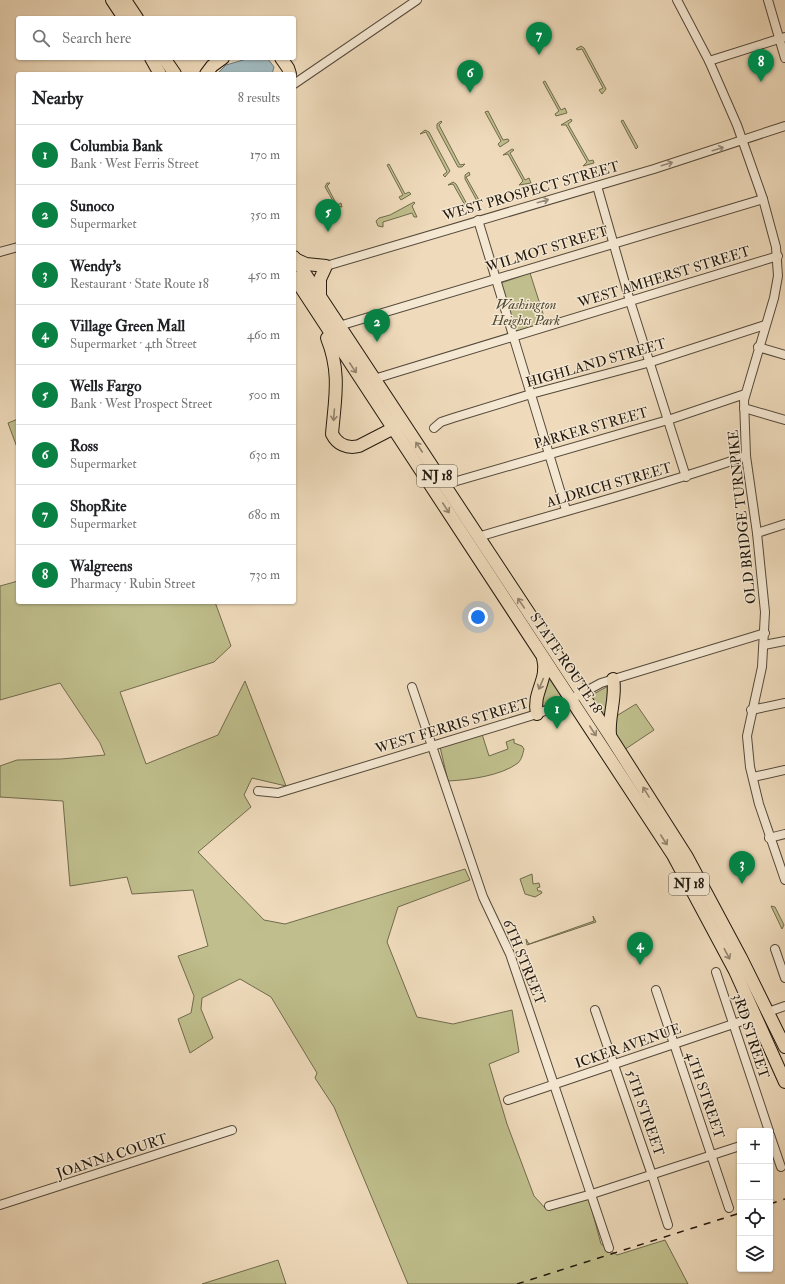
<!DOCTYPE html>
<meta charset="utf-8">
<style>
:root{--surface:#fff;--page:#f6f6f6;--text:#202124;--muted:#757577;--line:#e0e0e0;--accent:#0b8043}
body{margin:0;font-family:"IM FELL Double Pica",serif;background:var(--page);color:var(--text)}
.controls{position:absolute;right:12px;bottom:12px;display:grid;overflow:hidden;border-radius:4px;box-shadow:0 1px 3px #0004}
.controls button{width:36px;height:36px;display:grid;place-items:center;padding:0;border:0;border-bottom:1px solid var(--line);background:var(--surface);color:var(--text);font:20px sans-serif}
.you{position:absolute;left:478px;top:617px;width:14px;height:14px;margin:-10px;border:3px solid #fff;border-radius:50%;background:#1a73e8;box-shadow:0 0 0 6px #1a73e833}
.badge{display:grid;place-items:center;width:26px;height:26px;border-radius:50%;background:var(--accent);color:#fff;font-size:13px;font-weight:700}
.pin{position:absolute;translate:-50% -33px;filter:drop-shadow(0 1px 2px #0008)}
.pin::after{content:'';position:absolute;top:21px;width:14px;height:12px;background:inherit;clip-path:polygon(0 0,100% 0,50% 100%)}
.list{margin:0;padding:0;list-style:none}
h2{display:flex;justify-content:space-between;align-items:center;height:52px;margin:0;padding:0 16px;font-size:17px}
h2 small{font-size:13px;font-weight:400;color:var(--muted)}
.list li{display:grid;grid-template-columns:26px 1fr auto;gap:12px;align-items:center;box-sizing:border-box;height:60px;padding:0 16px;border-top:1px solid var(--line)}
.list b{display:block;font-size:15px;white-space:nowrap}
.list p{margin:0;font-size:13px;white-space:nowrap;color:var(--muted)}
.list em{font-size:13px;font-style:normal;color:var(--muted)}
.icon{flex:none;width:22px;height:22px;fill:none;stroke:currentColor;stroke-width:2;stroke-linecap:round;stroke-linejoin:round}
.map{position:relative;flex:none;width:785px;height:1284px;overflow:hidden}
.search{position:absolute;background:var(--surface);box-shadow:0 1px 3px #0004;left:16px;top:16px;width:280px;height:44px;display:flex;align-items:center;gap:10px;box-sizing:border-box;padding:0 14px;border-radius:4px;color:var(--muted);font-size:15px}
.panel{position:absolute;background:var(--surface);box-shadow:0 1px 3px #0004;left:16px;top:72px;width:280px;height:532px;border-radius:4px}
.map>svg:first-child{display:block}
.green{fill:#bfbe8c;stroke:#706b4d}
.water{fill:#a0b8bd;stroke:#6d7877}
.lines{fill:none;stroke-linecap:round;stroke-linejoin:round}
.minor-casing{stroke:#54493a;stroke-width:10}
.highway-casing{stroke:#21180e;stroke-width:14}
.minor{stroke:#f5e8d3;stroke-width:8}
.highway{stroke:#efdbbc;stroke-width:12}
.rail{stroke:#21180e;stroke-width:1.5;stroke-dasharray:7 7;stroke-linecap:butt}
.oneway{stroke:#968a7a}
.oneway2{stroke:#92836e}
.labels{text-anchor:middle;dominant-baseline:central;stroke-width:3;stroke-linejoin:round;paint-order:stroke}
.shield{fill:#f5e8d3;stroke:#615649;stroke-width:1}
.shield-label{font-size:13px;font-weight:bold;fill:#21180e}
.street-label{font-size:14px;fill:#21180e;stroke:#f5e8d3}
.park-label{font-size:14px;font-style:italic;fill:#504a34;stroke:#f5e8d3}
</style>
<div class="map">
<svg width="785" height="1284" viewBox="0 0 785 1284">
<rect width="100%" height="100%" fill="#efdbbc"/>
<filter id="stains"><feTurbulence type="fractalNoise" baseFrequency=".005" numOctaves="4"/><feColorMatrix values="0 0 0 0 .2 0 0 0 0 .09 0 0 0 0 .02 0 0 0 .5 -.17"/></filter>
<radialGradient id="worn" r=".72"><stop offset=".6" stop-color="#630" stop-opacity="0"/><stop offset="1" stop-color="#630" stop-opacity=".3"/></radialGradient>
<!-- green -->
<g class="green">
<path d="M581,46L584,48L606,89L602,94L599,90L603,88L582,49L578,50L576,49Z"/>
<path d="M545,81L561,110L565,108L567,113L556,116L555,114L559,111L543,82Z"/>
<path d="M488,111L503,140L508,139L509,141L500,147L498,144L501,141L485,112Z"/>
<path d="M571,119L572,121L568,124L589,161L593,160L594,163L583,166L587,162L566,125H561Z"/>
<path d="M623,120L638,147L636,149L621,121Z"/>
<path d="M441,121L442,122L439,125L460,165L465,164L462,167H458L437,128V124Z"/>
<path d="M425,130L429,132L450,171L445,177L443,175L447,172L426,132L420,134Z"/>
<path d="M512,149L514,150L510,153L525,180L529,178L531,183L519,185L523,181L508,154L503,155Z"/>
<path d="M389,164L405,194L409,192L411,194L401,200L399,197L403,195L387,165Z"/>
<path d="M469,172L470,175L466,177L479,200L477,201L465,179V175Z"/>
<path d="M453,182L456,184L468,206L466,207L453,184L448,185Z"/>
<path d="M327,183H330L327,186L337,205L341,203L342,207L336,206L325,187Z"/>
<path d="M414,202L415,203L412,206L417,217H414L412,213L383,222V227L378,226L376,221L379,218L390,215Z"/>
<path d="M530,273L546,323L518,331L515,330L501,283Z"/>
<path d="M18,419V450L8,423Z"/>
<path d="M18,581V602H215L231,646L214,662L120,692L146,764L218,735L245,681L286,786L252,778L244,795L251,807L198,852L264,920L285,924L465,869L470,880L398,907L387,942L417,1017L453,1024L512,1010L519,1052L489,1064L507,1124L534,1196L546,1209L589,1199L601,1244L617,1255L665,1240L688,1284H408L334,1107L315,1078L317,1073L271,997L240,979L202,998L201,1009L213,1038L190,1053L178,1019L191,1013L194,996L178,956L208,946L193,890L132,894L127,877L70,886L63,801L0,797V766L17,760L61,759L105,755L100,743L60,683L0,700V586Z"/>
<path d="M548,674L562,695L555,701L541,707L538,695Z"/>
<path d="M608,686L609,687L605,719L590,699L593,697L592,695Z"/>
<path d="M636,704L654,730L624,750L615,736L616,712L618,715Z"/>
<path d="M482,734L489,756L508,749L506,742L514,739V743L522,746L524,749C523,753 522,759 518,763C501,776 468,780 448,781L440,747Z"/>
<path d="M532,874L533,884L539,883L540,887L537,888L538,891H541L542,893L535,897L525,894L520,879Z"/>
<path d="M771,906L775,907L784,925L782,929Z"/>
<path d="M593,916L596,922L527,945L526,939L529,944L594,921Z"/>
<path d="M278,1260L286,1284H202Z"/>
</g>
<!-- water -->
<path class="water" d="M250,58L268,59L274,67L272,74H217L226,65Z"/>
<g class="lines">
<defs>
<g id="minor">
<path d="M677,0L709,61L737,125L763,199L776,247L778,276L774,298L744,400L746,456L757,533L765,612L762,667L747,736L750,767L759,804L785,880"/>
<path d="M768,0L785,58"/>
<path d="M709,61L785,37"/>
<path d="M294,84L417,0"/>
<path d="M597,186L630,301L686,477"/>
<path d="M478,220L566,510"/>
<path d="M0,252L18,247"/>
<path d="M326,266L654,169L785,126"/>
<path d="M339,326L763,199"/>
<path d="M758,347L785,355"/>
<path d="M374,379L778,256"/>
<path d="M744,408L785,420"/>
<path d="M434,428L441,422L453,418L531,394L651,362L765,325"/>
<path d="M443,485L668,420L745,394"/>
<path d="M757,533L785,524"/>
<path d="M478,537C567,510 658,487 746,456"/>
<path d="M764,645L785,641"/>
<path d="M412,687L483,897L510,954L609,1248"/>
<path d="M751,710L785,703"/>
<path d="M753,777L785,770"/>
<path d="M258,791L278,793L537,714L564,703L601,683L765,633"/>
<path d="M769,838L785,834"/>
<path d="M775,949L785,978"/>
<path d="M716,972L769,1131"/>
<path d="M656,990L729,1208"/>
<path d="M595,1010L652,1175L668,1225"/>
<path d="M768,1012L785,1006"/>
<path d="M508,1100L757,1016"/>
<path d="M770,1135L781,1167"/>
<path d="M0,1205L232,1130"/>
<path d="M549,1206L592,1194L740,1146"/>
</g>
<g id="highway">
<path d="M112,0L124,18"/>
<path d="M125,0L137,18"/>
<path d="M151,58L160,74"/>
<path d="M164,58L175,74"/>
<path d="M281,58L288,68L290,74"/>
<path d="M206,74L212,66L223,58"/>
<path d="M294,257L610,736L687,857L741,958L785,1047"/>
<path d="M295,259L306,264L326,266L320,279V295"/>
<path d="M294,277L673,855L735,971L785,1082"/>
<path d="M327,338C341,373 335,398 332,434C337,444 347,449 359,446L394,428L398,421"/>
<path d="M537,714C532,692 549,680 543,658"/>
<path d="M610,735C608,715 617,697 613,679"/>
</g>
</defs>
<!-- minor casing -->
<use href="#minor" class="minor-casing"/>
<!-- highway casing -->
<use href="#highway" class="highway-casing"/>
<!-- minor -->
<use href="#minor" class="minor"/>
<!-- highway -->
<use href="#highway" class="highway"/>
<!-- rail -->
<g class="rail">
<path d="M770,1204L785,1199"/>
<path d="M517,1284L740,1213"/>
</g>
</g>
<!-- one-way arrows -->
<defs><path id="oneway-shaft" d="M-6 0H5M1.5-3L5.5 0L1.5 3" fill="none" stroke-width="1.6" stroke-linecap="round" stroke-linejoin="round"/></defs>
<g class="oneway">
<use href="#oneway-shaft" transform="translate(718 149) rotate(-17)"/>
<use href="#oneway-shaft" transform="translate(667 164) rotate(-17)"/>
<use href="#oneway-shaft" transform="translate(543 201) rotate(-16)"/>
</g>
<g class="oneway2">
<use href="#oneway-shaft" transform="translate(353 368) rotate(56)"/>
<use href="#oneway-shaft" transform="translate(334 415) rotate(94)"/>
<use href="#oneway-shaft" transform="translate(419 447) rotate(-123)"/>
<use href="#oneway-shaft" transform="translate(446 508) rotate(57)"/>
<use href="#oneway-shaft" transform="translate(521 603) rotate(-124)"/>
<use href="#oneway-shaft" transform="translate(541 684) rotate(113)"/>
<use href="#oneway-shaft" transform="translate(593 731) rotate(57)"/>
<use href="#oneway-shaft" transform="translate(646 792) rotate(-122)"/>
<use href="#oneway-shaft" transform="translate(664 840) rotate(57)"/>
<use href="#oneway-shaft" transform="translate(727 954) rotate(62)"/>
</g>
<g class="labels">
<!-- shield labels -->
<g class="shield">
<rect x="417" y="465" width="40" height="22" rx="3"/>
<rect x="669" y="873" width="40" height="22" rx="3"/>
</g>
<g class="shield-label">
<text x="437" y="476">NJ 18</text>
<text x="689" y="884">NJ 18</text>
</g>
<!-- street labels -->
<g class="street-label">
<text transform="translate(531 191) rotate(-16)">WEST PROSPECT STREET</text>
<text transform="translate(547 249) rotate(-17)">WILMOT STREET</text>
<text transform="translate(664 277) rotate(-17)">WEST AMHERST STREET</text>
<text transform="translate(596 363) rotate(-16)">HIGHLAND STREET</text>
<text transform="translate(591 428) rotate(-16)">PARKER STREET</text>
<text transform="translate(609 485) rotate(-16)">ALDRICH STREET</text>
<text transform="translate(742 517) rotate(-96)">OLD BRIDGE TURNPIKE</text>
<text transform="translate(566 663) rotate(56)">STATE ROUTE 18</text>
<text transform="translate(452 726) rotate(-17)">WEST FERRIS STREET</text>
<text transform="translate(524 962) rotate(68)">6TH STREET</text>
<text transform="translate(751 1036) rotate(72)">3RD STREET</text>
<text transform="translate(628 1046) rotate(-19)">ICKER AVENUE</text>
<text transform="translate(705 1095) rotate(71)">4TH STREET</text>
<text transform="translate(645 1113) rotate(71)">5TH STREET</text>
<text transform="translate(112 1156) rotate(-18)">JOANNA COURT</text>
</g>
<!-- park labels -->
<g class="park-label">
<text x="526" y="304">Washington<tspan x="526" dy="16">Heights Park</tspan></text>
</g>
</g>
<rect width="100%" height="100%" filter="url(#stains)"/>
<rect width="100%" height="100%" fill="url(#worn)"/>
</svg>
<div class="controls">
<button>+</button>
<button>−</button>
<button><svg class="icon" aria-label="locate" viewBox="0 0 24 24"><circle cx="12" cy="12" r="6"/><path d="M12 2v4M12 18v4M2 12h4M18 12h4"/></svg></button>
<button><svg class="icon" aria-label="layers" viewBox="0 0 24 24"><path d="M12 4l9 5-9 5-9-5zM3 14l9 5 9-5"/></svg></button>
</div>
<div class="you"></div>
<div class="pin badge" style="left:557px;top:729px">1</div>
<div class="pin badge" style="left:377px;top:342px">2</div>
<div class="pin badge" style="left:742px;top:884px">3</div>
<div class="pin badge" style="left:640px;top:965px">4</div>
<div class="pin badge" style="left:328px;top:232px">5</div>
<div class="pin badge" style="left:470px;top:93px">6</div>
<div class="pin badge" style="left:539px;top:55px">7</div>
<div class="pin badge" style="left:761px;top:82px">8</div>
<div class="search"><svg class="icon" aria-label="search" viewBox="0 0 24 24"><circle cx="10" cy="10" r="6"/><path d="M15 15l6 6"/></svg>Search here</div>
<section class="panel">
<h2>Nearby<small>8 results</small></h2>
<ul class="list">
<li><span class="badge">1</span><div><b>Columbia Bank</b><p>Bank · West Ferris Street</p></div><em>170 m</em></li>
<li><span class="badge">2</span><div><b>Sunoco</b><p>Supermarket</p></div><em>350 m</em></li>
<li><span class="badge">3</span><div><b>Wendy's</b><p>Restaurant · State Route 18</p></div><em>450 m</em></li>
<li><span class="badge">4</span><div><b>Village Green Mall</b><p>Supermarket · 4th Street</p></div><em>460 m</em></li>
<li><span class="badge">5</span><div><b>Wells Fargo</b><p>Bank · West Prospect Street</p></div><em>500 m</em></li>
<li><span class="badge">6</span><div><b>Ross</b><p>Supermarket</p></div><em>630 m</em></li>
<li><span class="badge">7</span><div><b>ShopRite</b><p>Supermarket</p></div><em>680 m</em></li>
<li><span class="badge">8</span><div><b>Walgreens</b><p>Pharmacy · Rubin Street</p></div><em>730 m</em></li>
</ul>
</section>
</div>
